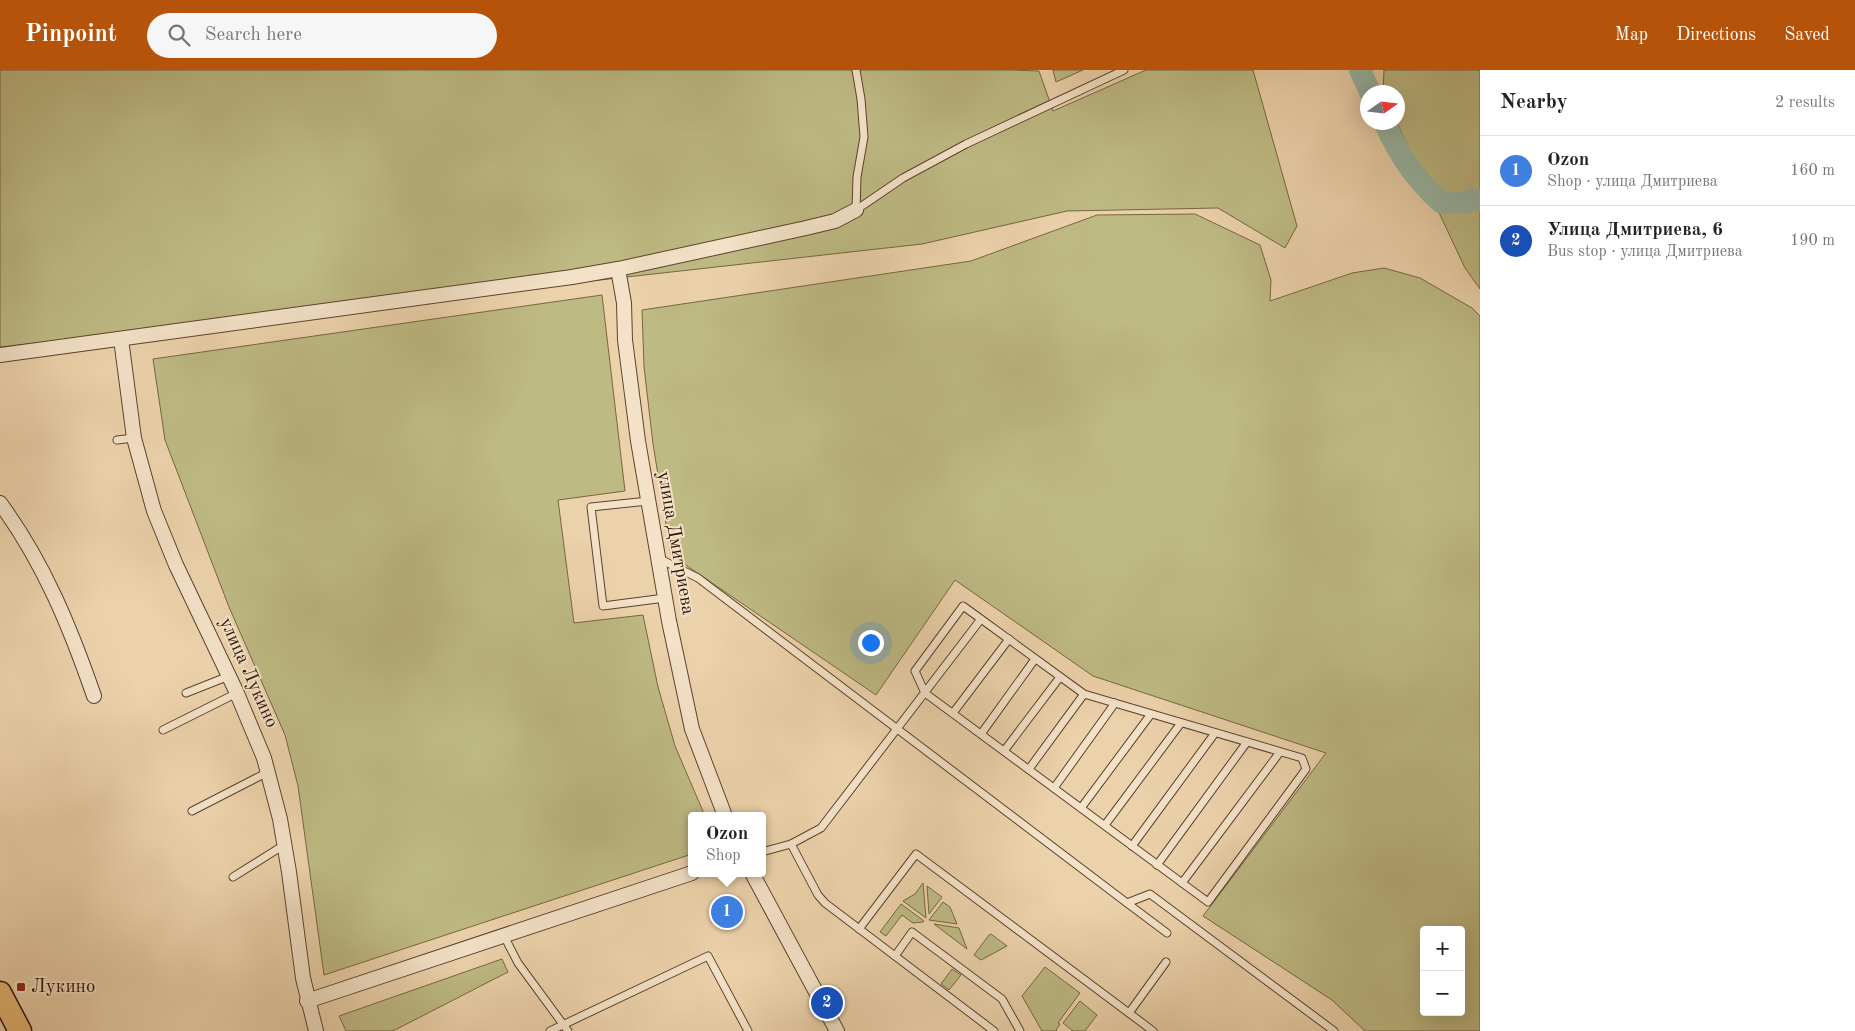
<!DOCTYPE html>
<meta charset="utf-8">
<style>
:root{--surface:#fff;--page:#f6f6f6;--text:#222;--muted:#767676;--line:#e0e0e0;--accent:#b45309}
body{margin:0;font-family:"Old Standard TT",serif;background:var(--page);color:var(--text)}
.controls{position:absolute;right:15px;bottom:15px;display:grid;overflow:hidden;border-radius:5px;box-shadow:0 5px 20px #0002}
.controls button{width:45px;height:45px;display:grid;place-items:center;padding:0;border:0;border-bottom:1px solid var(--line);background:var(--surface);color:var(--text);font:25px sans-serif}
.compass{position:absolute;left:1360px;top:15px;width:45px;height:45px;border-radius:50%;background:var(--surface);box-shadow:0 5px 20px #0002;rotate:76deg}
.you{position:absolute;left:870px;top:572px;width:18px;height:18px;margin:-12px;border:4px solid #fff;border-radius:50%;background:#1a73e8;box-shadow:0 0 0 8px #1a73e833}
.badge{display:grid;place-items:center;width:32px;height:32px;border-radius:50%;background:var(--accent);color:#fff;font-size:16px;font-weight:700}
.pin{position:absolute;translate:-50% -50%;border:2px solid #fff;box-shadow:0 1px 5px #0006}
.popup{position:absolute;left:688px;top:742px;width:78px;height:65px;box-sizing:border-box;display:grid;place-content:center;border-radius:5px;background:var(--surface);filter:drop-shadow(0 1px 4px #0005);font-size:16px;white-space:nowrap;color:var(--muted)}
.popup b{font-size:19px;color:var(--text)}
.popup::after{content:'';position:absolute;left:50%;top:100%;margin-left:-10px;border:10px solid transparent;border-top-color:var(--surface)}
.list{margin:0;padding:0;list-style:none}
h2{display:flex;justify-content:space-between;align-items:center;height:65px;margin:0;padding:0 20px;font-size:21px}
h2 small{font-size:16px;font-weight:400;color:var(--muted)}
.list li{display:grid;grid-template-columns:32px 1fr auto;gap:15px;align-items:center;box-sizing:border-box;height:70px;padding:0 20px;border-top:1px solid var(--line)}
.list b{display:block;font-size:19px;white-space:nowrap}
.list p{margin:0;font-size:16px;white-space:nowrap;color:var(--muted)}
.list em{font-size:16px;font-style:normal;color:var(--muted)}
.icon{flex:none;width:28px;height:28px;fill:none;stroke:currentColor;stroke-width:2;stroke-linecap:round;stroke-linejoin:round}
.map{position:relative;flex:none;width:1480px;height:961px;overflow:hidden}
header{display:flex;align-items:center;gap:30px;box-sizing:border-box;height:70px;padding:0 25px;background:var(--accent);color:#fff}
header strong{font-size:24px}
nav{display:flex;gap:28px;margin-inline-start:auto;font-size:18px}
.search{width:350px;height:45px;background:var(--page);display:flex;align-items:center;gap:12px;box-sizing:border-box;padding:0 18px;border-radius:28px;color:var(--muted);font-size:19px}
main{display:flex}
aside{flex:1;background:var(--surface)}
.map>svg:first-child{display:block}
.green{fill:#beba84;stroke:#766643;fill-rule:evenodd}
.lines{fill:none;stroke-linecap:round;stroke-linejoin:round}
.river{stroke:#99b8a7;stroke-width:22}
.service-casing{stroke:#5e412c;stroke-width:9}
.minor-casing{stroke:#5e412c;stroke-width:16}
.primary-casing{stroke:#2e1102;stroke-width:25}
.service{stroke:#f3e2c8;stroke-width:7}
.minor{stroke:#f3e2c8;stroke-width:14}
.primary{stroke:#e6b976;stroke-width:22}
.poi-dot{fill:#8f2418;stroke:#f3e2c8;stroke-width:2}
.labels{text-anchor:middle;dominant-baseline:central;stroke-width:4;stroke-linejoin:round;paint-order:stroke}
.street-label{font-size:19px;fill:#2e1102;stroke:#f3e2c8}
.poi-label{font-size:19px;fill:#2e1102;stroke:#f3e2c8;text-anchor:start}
</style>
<header>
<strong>Pinpoint</strong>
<div class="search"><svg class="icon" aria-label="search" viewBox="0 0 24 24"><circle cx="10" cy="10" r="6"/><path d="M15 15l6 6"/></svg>Search here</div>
<nav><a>Map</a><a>Directions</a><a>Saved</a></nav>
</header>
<main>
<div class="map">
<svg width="1480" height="961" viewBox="0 0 1480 961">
<rect width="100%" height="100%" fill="#ecd2ab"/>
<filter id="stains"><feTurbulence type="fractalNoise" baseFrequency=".004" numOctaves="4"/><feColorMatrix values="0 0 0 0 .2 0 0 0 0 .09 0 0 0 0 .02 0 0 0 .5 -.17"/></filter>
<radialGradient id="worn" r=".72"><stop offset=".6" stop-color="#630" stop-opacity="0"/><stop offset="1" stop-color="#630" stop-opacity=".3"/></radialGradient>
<!-- green -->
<g class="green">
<path d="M0,0H1011L1039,1L1053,41L1146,0H1253L1297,156L1285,178L1218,138L1067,141L922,174L0,277Z"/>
<path d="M1053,0H1083L1056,12Z"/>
<path d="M1384,0H1480V219L1465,198L1397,53L1398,22H1383Z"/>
<path d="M1195,144L1260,175L1271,210L1270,231L1352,203L1384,198L1420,208L1472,238L1480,246V961H1365L1332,930L1203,846L1326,683L1093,606L955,510L876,625L671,485L653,374L644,297L642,240L971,191L1097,145ZM1424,860H1461V942H1424Z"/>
<path d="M602,225L625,421L558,430L574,553L643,545L658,617L675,676L705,746H692V784L324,905L298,716L285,665L229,537L165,370L153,289Z"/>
<path d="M923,813L926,848L903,831L915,824Z"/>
<path d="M927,816L942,827L929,844Z"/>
<path d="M943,832L950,837L957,854L929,850Z"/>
<path d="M901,834L924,851L923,852L913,853L902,845L886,866L880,862Z"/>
<path d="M934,854L959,858L967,879Z"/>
<path d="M991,864L1007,876L981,890L974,885L989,865Z"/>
<path d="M502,889L508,902L393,961H346L339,946Z"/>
<path d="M1045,897L1080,923L1058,953L1060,954L1056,960L1057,961H1042L1022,926Z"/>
<path d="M952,899L961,905L949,920L941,914Z"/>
<path d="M1080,931L1097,945L1085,961H1073L1063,953Z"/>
</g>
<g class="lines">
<!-- river -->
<g class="river">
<path d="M1360,0L1370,22"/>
<path d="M1384,52C1400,86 1414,108 1442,133H1464L1473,129L1480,131"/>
</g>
<defs>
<g id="service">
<path d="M856,140L903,108L966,74L1124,0"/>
<path d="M856,140L857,107L864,67L861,29L856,0"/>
<path d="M117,370L134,368"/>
<path d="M648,431L591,437L603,536L665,528"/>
<path d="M658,488L698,508L1127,833L1150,824L1334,961"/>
<path d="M186,623L229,606"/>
<path d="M953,643L1009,569"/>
<path d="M163,660L237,623"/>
<path d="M981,664L1035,589"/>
<path d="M1004,681L1060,607"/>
<path d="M1029,699L1084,624"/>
<path d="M1054,718L1115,633"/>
<path d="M1081,738L1151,644"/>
<path d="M192,741L268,702"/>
<path d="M1105,755L1181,653"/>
<path d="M791,774L818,825L825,833L994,961"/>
<path d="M1132,776L1215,663"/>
<path d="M762,782L791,774L821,758L981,549L1084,624L1302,688L1306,699L1208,832L925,623L915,601L963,536L981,549"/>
<path d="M1157,795L1247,672"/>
<path d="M233,807L284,775"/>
<path d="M1182,813L1280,682"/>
<path d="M1127,833L1167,863"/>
<path d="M859,859L916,784L1153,961"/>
<path d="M504,866L518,893L568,961"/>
<path d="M895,886L912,862L1002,929L1020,961"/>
<path d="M1129,943L1166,892"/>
<path d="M550,961L708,886L748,961"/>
</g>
<g id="minor">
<path d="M618,199L624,233L625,270L638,371L669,551L692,659L725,746"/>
<path d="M121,269L134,368L154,441L176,495L236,621L264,688L280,749L289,802L303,908L316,961"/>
<path d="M0,285L572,207L618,199L806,158L835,151L856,140"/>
<path d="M0,433C44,493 70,557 94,626"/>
<path d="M752,803L837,961"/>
<path d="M307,931L692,803"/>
</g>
<path id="primary" d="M0,923L20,961"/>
</defs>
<!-- service casing -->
<use href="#service" class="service-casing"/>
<!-- minor casing -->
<use href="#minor" class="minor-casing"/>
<!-- primary casing -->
<use href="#primary" class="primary-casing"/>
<!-- service -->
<use href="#service" class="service"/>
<!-- minor -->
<use href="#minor" class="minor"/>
<!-- primary -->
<use href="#primary" class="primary"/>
</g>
<!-- markers -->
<rect class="poi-dot" x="16" y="912" width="10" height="10" rx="2.5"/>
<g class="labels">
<!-- street labels -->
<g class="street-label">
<text transform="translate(675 473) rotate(80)">улица Дмитриева</text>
<text transform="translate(248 603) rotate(66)">улица Лукино</text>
</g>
<!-- poi labels -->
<g class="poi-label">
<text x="31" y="917">Лукино</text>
</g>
</g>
<rect width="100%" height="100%" filter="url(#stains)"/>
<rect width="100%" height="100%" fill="url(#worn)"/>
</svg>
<div class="controls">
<button>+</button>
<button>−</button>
</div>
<svg class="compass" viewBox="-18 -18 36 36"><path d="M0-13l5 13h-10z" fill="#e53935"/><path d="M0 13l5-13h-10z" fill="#767676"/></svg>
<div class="you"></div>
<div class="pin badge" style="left:727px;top:842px;background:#3f7fe0">1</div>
<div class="popup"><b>Ozon</b>Shop</div>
<div class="pin badge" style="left:827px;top:933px;background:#1a4fb4">2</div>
</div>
<aside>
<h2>Nearby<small>2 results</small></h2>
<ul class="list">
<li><span class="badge" style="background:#3f7fe0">1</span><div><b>Ozon</b><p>Shop · улица Дмитриева</p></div><em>160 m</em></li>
<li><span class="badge" style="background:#1a4fb4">2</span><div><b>Улица Дмитриева, 6</b><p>Bus stop · улица Дмитриева</p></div><em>190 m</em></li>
</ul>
</aside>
</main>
